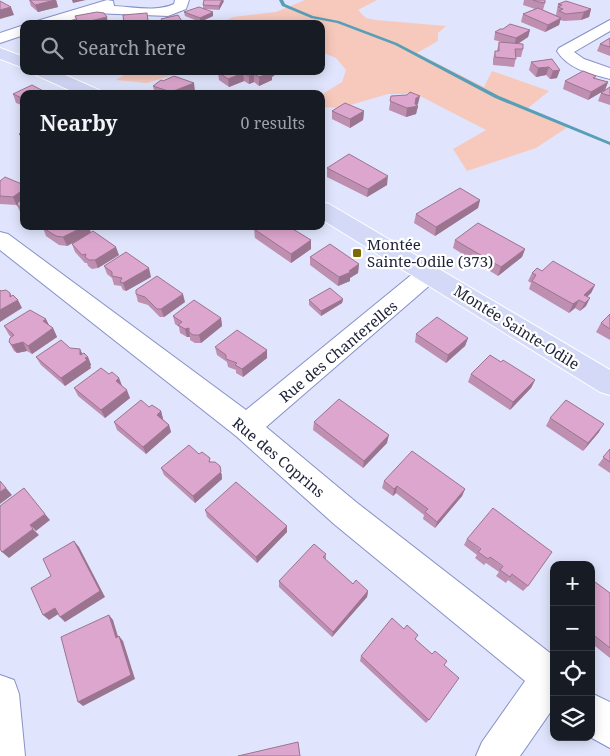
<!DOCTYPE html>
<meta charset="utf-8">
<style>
:root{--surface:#171b24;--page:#20242c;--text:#f1f3f6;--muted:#9ea1a6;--line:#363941}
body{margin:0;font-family:"Noto Serif",serif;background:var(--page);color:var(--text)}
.controls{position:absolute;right:15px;bottom:15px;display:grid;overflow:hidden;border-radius:10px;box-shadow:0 2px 12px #0003}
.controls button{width:45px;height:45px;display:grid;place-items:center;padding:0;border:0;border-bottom:1px solid var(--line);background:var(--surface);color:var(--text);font:25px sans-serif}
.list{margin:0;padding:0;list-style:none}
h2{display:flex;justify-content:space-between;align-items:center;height:65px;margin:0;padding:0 20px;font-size:21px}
h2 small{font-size:16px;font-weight:400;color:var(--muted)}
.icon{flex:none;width:28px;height:28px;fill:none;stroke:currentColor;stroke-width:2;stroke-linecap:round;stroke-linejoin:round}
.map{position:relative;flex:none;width:610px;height:756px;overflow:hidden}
.search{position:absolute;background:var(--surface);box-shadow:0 2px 12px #0003;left:20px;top:20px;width:305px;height:55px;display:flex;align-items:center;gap:12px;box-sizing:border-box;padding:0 18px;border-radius:10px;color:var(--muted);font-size:19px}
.panel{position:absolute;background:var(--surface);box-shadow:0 2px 12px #0003;left:20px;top:90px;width:305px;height:140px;border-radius:10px}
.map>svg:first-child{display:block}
.green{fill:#f7c9bc}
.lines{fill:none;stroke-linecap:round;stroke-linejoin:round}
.stream{fill:#579fb7;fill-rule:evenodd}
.minor-casing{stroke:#8690c8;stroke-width:2}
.major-casing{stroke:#fff;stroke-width:2}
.minor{fill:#fff;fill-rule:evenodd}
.major{fill:#d3d9f7;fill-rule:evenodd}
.wall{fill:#be8fb1}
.shaded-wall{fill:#9b7490}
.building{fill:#dda6ce;stroke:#9b7490}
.poi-dot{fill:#7d6a02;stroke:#fff;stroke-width:2}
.labels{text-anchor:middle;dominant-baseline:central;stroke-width:4.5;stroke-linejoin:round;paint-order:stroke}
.poi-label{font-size:15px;fill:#1e2238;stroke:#fff;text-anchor:start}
.street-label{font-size:15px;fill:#1e2238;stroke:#fff}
</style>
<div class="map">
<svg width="610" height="756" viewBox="0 0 610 756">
<rect width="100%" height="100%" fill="#e0e5fd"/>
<!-- green -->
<g class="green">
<path d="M305,0H377L358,10L366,18L376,20L446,26L438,33V41L417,53L484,87L492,71L549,91L527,109L568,127L536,148L467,171L453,149L486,130L416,94H388L340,108L321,107V95L342,82L346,70L336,58L321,52V24H218L233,17L276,12Z"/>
<path d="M130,71H186L147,83L116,80Z"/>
</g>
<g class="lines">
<!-- stream -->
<path class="stream" d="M279,0H283L285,4L313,16L339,21L397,43L499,96L610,142V145L495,98L395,45L337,23L311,18L282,6Z"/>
<defs>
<g id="minor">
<path d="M107,0L113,1L114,6C133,7 157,12 174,4L175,0H189L186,9L168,16L92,13L59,24H35L37,21Z"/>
<path d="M610,20V31L574,52L584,59L610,68V79C591,74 568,69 557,51L559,48Z"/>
<path d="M24,25V35L0,43V33Z"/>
<path d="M0,232L8,234L246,410L421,267L429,265L437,267L441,273L437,279L266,427L356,502L554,656V707L520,756H476L482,742L525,681L334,524L236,436L0,250Z"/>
<path d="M0,675L14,680L19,694L25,756H0Z"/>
<path d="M591,693L610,702V748L590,737Z"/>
</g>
<g id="major">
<path d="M0,48L24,57V68L0,59Z"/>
<path d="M34,71H56L99,90L102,94H78L36,75Z"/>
<path d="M321,202L329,204L610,370V395L600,392L321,219Z"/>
</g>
</defs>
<!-- minor casing -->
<use href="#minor" class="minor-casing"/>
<!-- major casing -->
<use href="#major" class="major-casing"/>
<!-- minor -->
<use href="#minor" class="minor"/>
<!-- major -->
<use href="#major" class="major"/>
</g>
<!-- wall -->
<g class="wall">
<path d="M29,0H56L58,7L38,12L31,6Z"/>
<path d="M524,0H545V3L543,10L556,15L558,4L591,9L589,17L581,20L564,21L560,20L559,25L545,32L521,22L523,14L535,9L523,5Z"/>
<path d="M224,1L219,10L204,9L213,12V16L200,22L185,16L184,12L203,8V5Z"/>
<path d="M75,16L108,24H77Z"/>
<path d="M503,29L530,30L528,37L518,44L523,49L521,57H516L514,67L493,65V59L495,51H497L499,42H502L494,40L495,32Z"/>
<path d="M610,38V56L597,51L600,44Z"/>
<path d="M552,59L557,78L550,79L546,75L536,77L529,70L531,62Z"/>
<path d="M218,72H279L272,77V80L259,86L254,82L249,84L244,81L229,87L219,80Z"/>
<path d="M596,76L595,78L608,82L605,90L588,100L563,89L565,81Z"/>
<path d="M153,86L195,91L189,94H155Z"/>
<path d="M610,87V105L598,101L601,93Z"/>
<path d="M13,94H24V106L16,103Z"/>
<path d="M391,96L418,104L417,105L418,106L416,114L406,117L389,110Z"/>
<path d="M332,111H364L363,120L350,128L332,119Z"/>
<path d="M24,132V141L21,138L19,134Z"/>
<path d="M327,168L387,185L367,197L327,177Z"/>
<path d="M0,181L24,185V216L21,214L17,205L0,204Z"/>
<path d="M480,200L478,208L435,236L414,223L416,214Z"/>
<path d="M234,226H247L239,230Z"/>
<path d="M43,228L91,233L119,255L98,268L92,269L88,266L87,263H85L75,252L72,244L82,238L67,246L59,245L46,236Z"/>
<path d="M254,229L311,240V249L291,263L255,238Z"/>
<path d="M455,240L525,249L522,257L498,276L453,248Z"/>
<path d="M310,257L359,264L358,273L350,278V281L338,286L310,265Z"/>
<path d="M104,266L151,277L126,291L123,290L121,286L114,285L112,278L107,274Z"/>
<path d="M542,271L595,285L591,293L588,296L586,306L580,311L575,308L569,313L529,289L531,283L528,281L532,273Z"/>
<path d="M136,294L185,302L164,317H160L148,305L138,302Z"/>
<path d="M343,299L342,303L321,316L309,305V300Z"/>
<path d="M610,314V340L596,332L601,323Z"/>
<path d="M173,316L221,318L222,326L201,343H195L190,340V337H187L180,333L179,327L175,324Z"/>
<path d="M4,326H50L53,328L57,337L32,354L27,351L17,353L14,351L9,342L11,337L9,335Z"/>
<path d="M416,334L468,338L465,346L446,363L415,342Z"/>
<path d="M215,347L267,358L243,377L236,373V370L228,367L227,362L217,355Z"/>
<path d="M70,348L88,357L91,365L90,366L91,368L65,386L41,365L36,357Z"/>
<path d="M501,362L535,380L531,388L510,410L468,382L471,374Z"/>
<path d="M109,374L119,378L122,386L130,398L105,418L78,396L74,388Z"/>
<path d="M149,407L161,411L163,419L169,425L171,432L146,454L117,430L114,422Z"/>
<path d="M550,418L599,432L583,451L546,426Z"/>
<path d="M314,422L387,443L363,468L313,430Z"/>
<path d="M610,449V473L598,465Z"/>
<path d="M199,454L211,462L222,474V479L195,503L164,475L161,468Z"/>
<path d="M384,481L465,489L462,496L435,528L423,519L424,515L396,493L393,496L382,488Z"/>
<path d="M205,510L287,532L257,563L207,517Z"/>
<path d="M467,539L528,586L523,591L508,580L506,583L496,576L499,572L486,563L484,565L475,558L477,555L464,545Z"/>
<path d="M326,554V560L353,584L368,591L367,597L332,637L279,587V581Z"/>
<path d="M591,579L610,593V658L591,643Z"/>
<path d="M416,640L444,665L429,720L426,723L360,661L361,656Z"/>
</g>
<!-- shaded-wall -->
<g class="shaded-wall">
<path d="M56,0L58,7L38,12L35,5Z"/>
<path d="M72,0H86L73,3Z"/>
<path d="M222,0H223L224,1L219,10V6Z"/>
<path d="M11,7L14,15L0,19V10Z"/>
<path d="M591,9L589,17L581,20L584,12Z"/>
<path d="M213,12V16L200,22V18Z"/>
<path d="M147,13L149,24H124Z"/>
<path d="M107,17L108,24H87L86,22Z"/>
<path d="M561,18L559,25L545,32L548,25Z"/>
<path d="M530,30L528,37L514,46L516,38Z"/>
<path d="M549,67L546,75L536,77L538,68Z"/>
<path d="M560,70L557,78L550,79L553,71Z"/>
<path d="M269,71H279V72L272,77V80L259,86V77Z"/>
<path d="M243,73L244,81L229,87L228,79Z"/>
<path d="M254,74V82L249,84V76Z"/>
<path d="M608,82L605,90L588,100L591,92Z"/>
<path d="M194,83L195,91L189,94H172L171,92Z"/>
<path d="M420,96L418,104L415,106H418L416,114L406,117L407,108L416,98Z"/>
<path d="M364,111L363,120L350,128V119Z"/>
<path d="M388,176L387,185L367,197L368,189Z"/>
<path d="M24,189V200L17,206L13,197Z"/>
<path d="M480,200L478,208L435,236L436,227Z"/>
<path d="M85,226H89L91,233L67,246L63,237Z"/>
<path d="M239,226H247L239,230Z"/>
<path d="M311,240V249L291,263V254Z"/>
<path d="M116,247L119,255L98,268L95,260Z"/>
<path d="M525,249L522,257L498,276L501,267Z"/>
<path d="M359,264L358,273L350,278V281L338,286L339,277Z"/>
<path d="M149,268L151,277L126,291L123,283Z"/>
<path d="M595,285L591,293L582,301L584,295Z"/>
<path d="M10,293L14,302L18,300L22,308L0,322V310L10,297Z"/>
<path d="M183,294L185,302L164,317L161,309Z"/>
<path d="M590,298L586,306L580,311L585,303Z"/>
<path d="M343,299L342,303L321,316V311Z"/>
<path d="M579,300L575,308L569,313L573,304Z"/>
<path d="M221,318L222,326L201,343L199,335Z"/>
<path d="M46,319L50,327L43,321Z"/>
<path d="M53,328L57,337L32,354L28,346Z"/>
<path d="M189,328V332L190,337H187L185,329Z"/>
<path d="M468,338L465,346L446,363L448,355Z"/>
<path d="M23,342L27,351L17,353L12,345Z"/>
<path d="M80,349L84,357L85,358L88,357L91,365L90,366L91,368L65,386L61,378L80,355Z"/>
<path d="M267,350V358L243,377L242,369Z"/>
<path d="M119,378L122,386L116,381Z"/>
<path d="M535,380L531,388L510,410L513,402Z"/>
<path d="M127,390L130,398L105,418L101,410Z"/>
<path d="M161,411L163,419L159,422L157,415Z"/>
<path d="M604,424L599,432L583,451L588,443Z"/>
<path d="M169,425L171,432L146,454L143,447Z"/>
<path d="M389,435L387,443L363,468L364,461Z"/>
<path d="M220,466L222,479L195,503L193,496Z"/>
<path d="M397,486L396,493L393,496L394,489Z"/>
<path d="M6,488L12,495L0,504V492Z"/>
<path d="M465,489L462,496L435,528L437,522Z"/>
<path d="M45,514L50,520L36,531L30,525Z"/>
<path d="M287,526V532L257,563L256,557Z"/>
<path d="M33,529L39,535L9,558L2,552Z"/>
<path d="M74,541L79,547L105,597L65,622L60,617Z"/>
<path d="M368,591L367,597L332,637L333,632Z"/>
<path d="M55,608L60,613L49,620L43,615Z"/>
<path d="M109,615L113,620L120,643L116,638Z"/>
<path d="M119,636L123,641L135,679L83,706L78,702Z"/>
</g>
<!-- building -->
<g class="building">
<path d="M30,0H55L35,5Z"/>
<path d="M204,0H222L219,6L203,5Z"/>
<path d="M533,0H545V3L539,2Z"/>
<path d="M0,1L11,7L0,10Z"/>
<path d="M566,1L591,9L584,12L566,14L559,11L563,9L558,7L562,5L558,4Z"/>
<path d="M199,7L213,12L200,18L184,12Z"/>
<path d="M538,8L561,18L548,25L523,14Z"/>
<path d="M97,12L104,13L107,17L86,22H78L75,16Z"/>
<path d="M147,13L148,21L124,24L123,15Z"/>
<path d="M178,15L183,23L164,24L161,19Z"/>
<path d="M55,21L59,24H46L48,23Z"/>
<path d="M510,24L530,30L516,38L495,32L500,29H503Z"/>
<path d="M610,38V47L600,44Z"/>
<path d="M499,42L523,44V49H515L516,59L495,57V51H499Z"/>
<path d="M552,59L560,70L553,71L549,67L538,68L531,62Z"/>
<path d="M222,71H270L272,72L259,77L254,74L249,76L243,73L228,79L218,72Z"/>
<path d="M583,71L596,76L593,78L608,82L591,92L565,81Z"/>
<path d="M174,76L194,83L171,92L153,86L161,80L163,81Z"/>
<path d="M32,85L49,94H24V99L13,94Z"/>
<path d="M610,87V96L601,93Z"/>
<path d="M410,92L420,96L416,98L415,104L418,106L407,108L390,101L391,96L407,95Z"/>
<path d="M345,103L364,111L350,119L332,111Z"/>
<path d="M24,132V138L19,134Z"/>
<path d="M349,154L388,176L368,189L327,168Z"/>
<path d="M5,177L24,185V189L13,197L0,196V181Z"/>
<path d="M460,188L480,200L436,227L416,214Z"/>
<path d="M24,199V210L17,205L18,202Z"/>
<path d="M478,223L525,249L501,267L455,240Z"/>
<path d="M43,226H85L63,237L56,236L43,228Z"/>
<path d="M259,226H288L311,240L291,254L254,229Z"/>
<path d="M93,231L116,247L95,260H89L85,257L86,254L82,255L72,244Z"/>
<path d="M330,244L359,264L349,271L351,272L339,277L310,257Z"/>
<path d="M126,252L149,268L123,283L120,282L122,278L112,276V272L104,266Z"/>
<path d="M553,261L595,285L584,295L590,298L585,303L579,300L573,304L532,281L536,275L532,273L537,268L542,271Z"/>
<path d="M157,276L183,294L161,309H157L145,297L136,294V290Z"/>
<path d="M330,288L343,299L321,311L309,300Z"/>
<path d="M0,290L1,291L6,290L10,293V297L13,295L18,300L0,310Z"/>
<path d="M194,300L221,318L199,335H193L189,332V328L185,329L178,325L182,322L173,316Z"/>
<path d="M30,310L46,319L43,321L53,328L28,346L23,342L12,345L9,342L10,338L14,335L4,326Z"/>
<path d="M610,314V329L601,323Z"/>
<path d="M437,317L468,338L448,355L416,334Z"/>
<path d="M237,330L267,350L242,369L235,365L237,363L226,359V355L215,347Z"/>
<path d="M61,340L70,348L80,349V355L84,353L88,357L85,358L87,360L61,378L36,357Z"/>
<path d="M490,355L501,362L503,360L535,380L513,402L471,374Z"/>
<path d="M101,368L109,374L112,372L119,378L116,381L127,390L101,410L74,388Z"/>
<path d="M339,399L389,435L364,461L314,422Z"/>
<path d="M141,400L149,407L152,405L161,411L157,415L169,425L143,447L114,422Z"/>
<path d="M566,400L604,424L588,443L550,418Z"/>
<path d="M189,445L199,454L202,452L210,458L209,462H215L220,466L221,472L193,496L161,468Z"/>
<path d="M610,449V462L603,457Z"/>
<path d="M412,451L465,489L437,522L425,512L428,509L397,486L394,489L384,481Z"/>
<path d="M0,481L6,488L0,492Z"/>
<path d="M236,482L287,526L256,557L205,510Z"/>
<path d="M24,488L45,514L30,525L33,529L2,552L0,549V506Z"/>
<path d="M493,508L552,552L528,586L512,574L510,577L500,570L503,566L490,557L488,559L478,552L481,549L467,539Z"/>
<path d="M74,541L100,591L60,617L55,608L43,615L31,588L51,576L43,559Z"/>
<path d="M314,544L326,554L323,557L353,584L356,580L368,591L333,632L279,581Z"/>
<path d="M591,579L610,593V648L591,633Z"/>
<path d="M109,615L116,638L119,636L131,675L78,702L61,637Z"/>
<path d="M392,618L404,629L407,625L418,635L415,639L432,654L435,651L447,661L444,665L459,678L429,720L361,656Z"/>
<path d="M298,742L300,756H238Z"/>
</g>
<!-- markers -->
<rect class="poi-dot" x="352" y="248" width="10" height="10" rx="2.5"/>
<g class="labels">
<!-- poi labels -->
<g class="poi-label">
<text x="367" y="244">Montée<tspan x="367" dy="17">Sainte-Odile (373)</tspan></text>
</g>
<!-- street labels -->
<g class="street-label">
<text transform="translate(517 327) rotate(32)">Montée Sainte-Odile</text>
<text transform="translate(338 351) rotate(-40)">Rue des Chanterelles</text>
<text transform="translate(279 457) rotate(40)">Rue des Coprins</text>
</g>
</g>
</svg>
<div class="controls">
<button>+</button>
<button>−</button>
<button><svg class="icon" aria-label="locate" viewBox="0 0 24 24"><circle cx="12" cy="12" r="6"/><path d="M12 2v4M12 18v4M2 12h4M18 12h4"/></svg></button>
<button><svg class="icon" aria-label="layers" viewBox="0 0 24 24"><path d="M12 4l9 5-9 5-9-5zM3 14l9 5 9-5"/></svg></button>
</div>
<div class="search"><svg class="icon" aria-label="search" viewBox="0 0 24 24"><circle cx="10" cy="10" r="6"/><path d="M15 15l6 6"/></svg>Search here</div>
<section class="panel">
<h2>Nearby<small>0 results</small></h2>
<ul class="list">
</ul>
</section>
</div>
